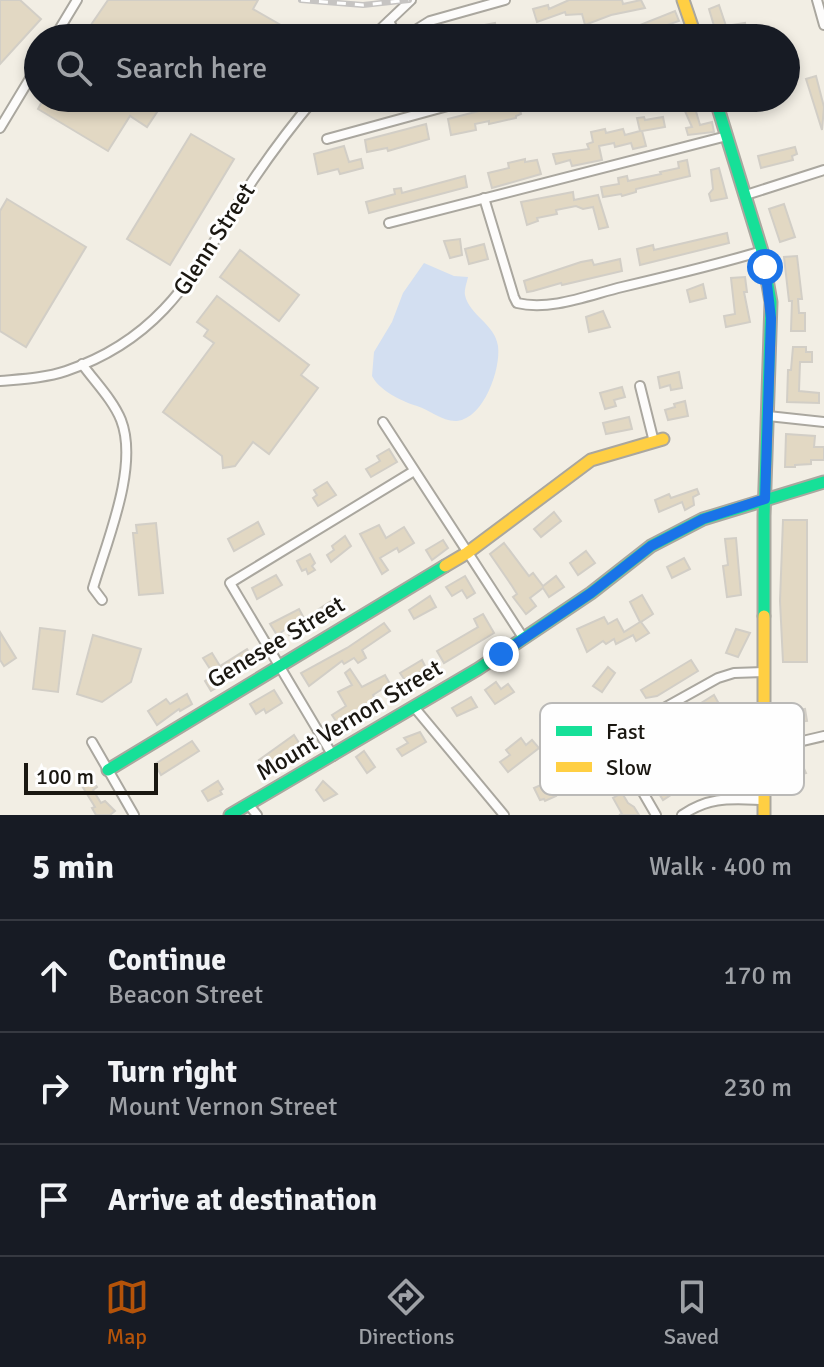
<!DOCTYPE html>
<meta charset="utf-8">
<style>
:root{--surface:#171b24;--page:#20242c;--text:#f1f3f6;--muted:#9ea1a6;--line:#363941;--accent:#b45309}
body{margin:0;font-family:Signika,sans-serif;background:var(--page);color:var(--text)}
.scale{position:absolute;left:24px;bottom:20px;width:134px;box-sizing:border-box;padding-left:8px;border:4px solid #1a1711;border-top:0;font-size:22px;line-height:28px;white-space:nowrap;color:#1a1711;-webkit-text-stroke:6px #fefefe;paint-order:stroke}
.stop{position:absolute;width:24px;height:24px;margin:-18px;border:6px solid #1a73e8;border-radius:50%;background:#fff}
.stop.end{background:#1a73e8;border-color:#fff;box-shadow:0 2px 8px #0008}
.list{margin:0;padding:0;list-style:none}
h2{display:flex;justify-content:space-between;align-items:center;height:104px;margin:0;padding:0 32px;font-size:34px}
h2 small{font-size:26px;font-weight:400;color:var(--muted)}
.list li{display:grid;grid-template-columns:52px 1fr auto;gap:24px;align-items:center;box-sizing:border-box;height:112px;padding:0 32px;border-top:2px solid var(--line)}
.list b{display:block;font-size:30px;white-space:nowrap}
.list p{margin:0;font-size:26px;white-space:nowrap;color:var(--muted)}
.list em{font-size:26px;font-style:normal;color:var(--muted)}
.icon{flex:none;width:44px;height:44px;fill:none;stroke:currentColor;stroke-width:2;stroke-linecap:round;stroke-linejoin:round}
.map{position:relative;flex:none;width:824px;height:815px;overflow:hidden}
.search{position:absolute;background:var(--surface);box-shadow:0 4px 12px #0003;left:24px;right:24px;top:24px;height:88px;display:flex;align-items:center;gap:20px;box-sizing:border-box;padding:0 28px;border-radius:44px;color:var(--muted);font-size:30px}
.sheet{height:440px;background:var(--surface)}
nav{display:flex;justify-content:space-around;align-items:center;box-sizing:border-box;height:112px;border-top:2px solid var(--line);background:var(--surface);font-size:22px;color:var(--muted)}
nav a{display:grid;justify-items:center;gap:4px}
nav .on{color:var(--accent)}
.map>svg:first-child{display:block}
.water{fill:#d3dff1}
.building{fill:#e2d8c3;stroke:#d2cec6;stroke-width:2}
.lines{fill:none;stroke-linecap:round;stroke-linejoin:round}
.street-casing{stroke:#aaa79f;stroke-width:12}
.fast-casing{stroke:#aaa79f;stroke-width:15}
.slow-casing{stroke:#aaa79f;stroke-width:15}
.street{stroke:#fdfcfb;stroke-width:8}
.fast{stroke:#16e098;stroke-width:11}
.slow{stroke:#ffcf43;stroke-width:11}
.rail-casing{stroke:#c6c4c2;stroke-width:6}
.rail{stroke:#fefefe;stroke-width:3;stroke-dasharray:9;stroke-linecap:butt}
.route{stroke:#1a73e8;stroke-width:10}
.labels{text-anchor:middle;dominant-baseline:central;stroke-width:6;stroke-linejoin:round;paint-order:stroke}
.street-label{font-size:24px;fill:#1a1711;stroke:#fefefe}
.key{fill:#fefefe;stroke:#bab9b7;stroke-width:2}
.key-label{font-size:22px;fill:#1a1711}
</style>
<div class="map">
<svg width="824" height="815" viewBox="0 0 824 815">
<rect width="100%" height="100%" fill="#f2eee4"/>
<!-- water -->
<path class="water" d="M424,263L454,276L468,277C467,282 464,290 465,295C469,315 495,324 498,346C501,369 484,418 457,421C443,422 430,410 417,406C401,401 380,391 372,376L374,352L392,322L403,293Z"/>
<!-- building -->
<g class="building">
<path d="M0,0H20L41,19L0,64Z"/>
<path d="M108,0H258L253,9L293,32L289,38H82Z"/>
<path d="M569,0H622L623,4L641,0L645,8L611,15L585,25L582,14L566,15L565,12L537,22L533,9L548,5L549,9Z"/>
<path d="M719,5L726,26L745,23L747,33L743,34L744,37L708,38L706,32L715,29L709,9Z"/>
<path d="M675,11L679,21L644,33L640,25Z"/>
<path d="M495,23L497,35L481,38L479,26Z"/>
<path d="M816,76L824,107L822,130L806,79Z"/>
<path d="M44,98H99L107,103L110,98H134L157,112L147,127L130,116L108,151L38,109Z"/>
<path d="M696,98H703L704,105L695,108L700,125L712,122L714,132L688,135L686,128L692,127L681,102Z"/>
<path d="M518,101L521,114L516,116V118L489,124V121L475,124L476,130L451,135L448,119Z"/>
<path d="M644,117L645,120L663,117L665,127L642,131L646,146L633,149L631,143L615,147L614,143L599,146L602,160L572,166L570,160L556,164L553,154L589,149L587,144L593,142L591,132L605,129L606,133L623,129L625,135L640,131L637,118Z"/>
<path d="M426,124L429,139L388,151L387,148L367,152L365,140Z"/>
<path d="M191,134L234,159L170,265L127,239Z"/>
<path d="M344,146L349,162L361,159L363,168L340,174L338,169L318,174L314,154Z"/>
<path d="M795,147L797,154L792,156L793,160L761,168L758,156Z"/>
<path d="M525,159V162L537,160L541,174L492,188L488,173L509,168L508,163Z"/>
<path d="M687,160L690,176L636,189V192L622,196L621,194L603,197L601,187L619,184L618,178L627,176L628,181L661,174L660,172L679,168L678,162Z"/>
<path d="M719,168L727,198L711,201L709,194L713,189L711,170Z"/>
<path d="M465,176L467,187L369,213L366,202L395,194L394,189L401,188L402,193Z"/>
<path d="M573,192L574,200L598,195L608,227L599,229L593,207L583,209L576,206L556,210L557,214L537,218L538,221L527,225L521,202Z"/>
<path d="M7,199L86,247L26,347L0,331V211Z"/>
<path d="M784,204L795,237L780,242L769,209Z"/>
<path d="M727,233L729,243L640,265L637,249L653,245L654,250Z"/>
<path d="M460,239L462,255L450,258L444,241Z"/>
<path d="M484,244L488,259L469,264L465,249Z"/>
<path d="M240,250L299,295L279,321L220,277Z"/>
<path d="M797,256L802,299H798L799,313H805V331H791L792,301H789L784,257Z"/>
<path d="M620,259L622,271L562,285L561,283L533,291L527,292L524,281L581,262L592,260L594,265Z"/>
<path d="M745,277L747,292H744L750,322L726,327L724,316L735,314L731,278Z"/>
<path d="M703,284L706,298L690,302L687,290Z"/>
<path d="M217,296L309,365L301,375L318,388L269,454L253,442L235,466L223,468L222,456L163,412L214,343L204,336L208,330L197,322Z"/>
<path d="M603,311L610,327L589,332L586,317Z"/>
<path d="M793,347H806V352H812V362H800L799,391L819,393V403L787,402L788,370H791Z"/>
<path d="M679,372L682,388L671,390L670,385L660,388L658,377Z"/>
<path d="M622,387L625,397L614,400L616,406L605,409L600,393Z"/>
<path d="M685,401L688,416L668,420L665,410L675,407L674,404Z"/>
<path d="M629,417L632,429L606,434L603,423Z"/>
<path d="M786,434L815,436L814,447H824V460H811V464L795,465V467H785Z"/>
<path d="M389,449L397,462L371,477L366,469L380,461L377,456Z"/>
<path d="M327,482L336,495L318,506L313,498L317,495L314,490Z"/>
<path d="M697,489L699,494L693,497L694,505L685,510L682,502L659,512L655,500L669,494L671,498Z"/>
<path d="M554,512L561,521L541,537L534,529Z"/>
<path d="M783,520H807V662H783L780,601Z"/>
<path d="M258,522L264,534L234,551L228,539Z"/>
<path d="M156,523L163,593L139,595L133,533H137L136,525Z"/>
<path d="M379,525L386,538L404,527L414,543L399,552L397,548L380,558L388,570L382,574L360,534Z"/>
<path d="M345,536L351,546L331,562L327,555L334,550L332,546Z"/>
<path d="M736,538L741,595L727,597L723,566L728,565L725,539Z"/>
<path d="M443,540L448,548L432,560L426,550Z"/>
<path d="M504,543L529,576L533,573L543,586L556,576L564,587L549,597L543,588L530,598L536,606L526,614L513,597L517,594L512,586L490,554Z"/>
<path d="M586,551L595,563L578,575L570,563Z"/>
<path d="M310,554L315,563L312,566L315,570L308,574L306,569L302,571L297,561Z"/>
<path d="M684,558L690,569L672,578L667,567Z"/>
<path d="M276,575L282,585L257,599L252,588Z"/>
<path d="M465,576L475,593L467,598L462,590L452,596L446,587Z"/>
<path d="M642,595L653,614L641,622L649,633L636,641L633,635L616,644L614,639L606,644L603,641L587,652L577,629L604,617L608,624L617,619L624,632L640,622L630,602Z"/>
<path d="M430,596L436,607L414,619L409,610Z"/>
<path d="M334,599L341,609L326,619L319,609Z"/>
<path d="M299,609L307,624L289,635L286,629L277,635L270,624Z"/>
<path d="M483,614L494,633L444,663L437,651L478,627L474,619Z"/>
<path d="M384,623L390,631L362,650L366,658L358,663L354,658L344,664L342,661L309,686L301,673L347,648Z"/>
<path d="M40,628L65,631L58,692L33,689Z"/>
<path d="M736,629L750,633L738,657L726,653Z"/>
<path d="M0,632L16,658L4,666L0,660Z"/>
<path d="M93,635L141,649L131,682L102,702L77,694Z"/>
<path d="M247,649L255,661L235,674L233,670L220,679L223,684L211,691L205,681L214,675L203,658L212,653L220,666Z"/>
<path d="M422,660L426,668L418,673L420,677L407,683L400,673Z"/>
<path d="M691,660L698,671L657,696L646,698L641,690Z"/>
<path d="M608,667L615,673L602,692L593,686Z"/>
<path d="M350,669L362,687L385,675L390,684L373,695L377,702L340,727L332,715L346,706L338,692L352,685L345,673Z"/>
<path d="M496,682L501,689L508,684L514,692L495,704L485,690Z"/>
<path d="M274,690L282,703L266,713L264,709L256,714L250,704Z"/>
<path d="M187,694L192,704L180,711L179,709L157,725L148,711L166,699L170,704Z"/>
<path d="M714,695L719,704L695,718L697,722L661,740L656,731L686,715L685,713Z"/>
<path d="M471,697L477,707L457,716L452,708Z"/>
<path d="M805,709L807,721L782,724L780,714Z"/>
<path d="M420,732L426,742L402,756L397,749L408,743L404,738Z"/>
<path d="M294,735L301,746L265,769L259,760Z"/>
<path d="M521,738L526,745L532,740L539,748L508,772L500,762L510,755L506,750Z"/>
<path d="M192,741L199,751L161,775L155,764Z"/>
<path d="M364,751L375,767L367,773L356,757Z"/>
<path d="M708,754L713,764L694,775L695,778L671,789L674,793L663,800L653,784Z"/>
<path d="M801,762L806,773L785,778L782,767Z"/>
<path d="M89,775L97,787L93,790L101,803L105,801L115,811L110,815H96L92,808L95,807L79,781Z"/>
<path d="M218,781L223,789L220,791L222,794L208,801L202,791Z"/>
<path d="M323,781L337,794L324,801L316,790Z"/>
<path d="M543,784L545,788L551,785L556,796L545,801L544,799L540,800L534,788Z"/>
<path d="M622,793L628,803L634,807L639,815H619L622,814L613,798Z"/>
</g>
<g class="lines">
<defs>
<g id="street">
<path d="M817,0L824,25"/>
<path d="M389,21L393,29L406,36L430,21L505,0"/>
<path d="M54,38L77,0"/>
<path d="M371,38L411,0"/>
<path d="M0,128L38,65"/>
<path d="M327,139L477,98"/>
<path d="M746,195L824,170"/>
<path d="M484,198L514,297L517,303C551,311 589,295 622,287C669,276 716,265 762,251"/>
<path d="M389,223L727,136"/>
<path d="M82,364C95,382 113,400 121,420C139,466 107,541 93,588L102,600"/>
<path d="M0,381C22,379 45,378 66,371C169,336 198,264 253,180C272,152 293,124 315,98"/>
<path d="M640,386L654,442"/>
<path d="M768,416L824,422"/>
<path d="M383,422L524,639"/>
<path d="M414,707L504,815"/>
<path d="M92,742L134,815"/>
<path d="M764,750L824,736"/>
<path d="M333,756L230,583L414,471"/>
<path d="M248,804L257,815"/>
<path d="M656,815L619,751L617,741L621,732L718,678L734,673L764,672"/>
<path d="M682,815C711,796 730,799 764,800"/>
</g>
<g id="fast">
<path d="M715,98L762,251L771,302L764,516V616"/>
<path d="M108,770L445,566"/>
<path d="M230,815L478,669L591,593L651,546L703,519L824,482"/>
</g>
<g id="slow">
<path d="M683,0L696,38"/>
<path d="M445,566L467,553L591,460L663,439"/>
<path d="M764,616V815"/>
</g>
</defs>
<!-- street casing -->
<use href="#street" class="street-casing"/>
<!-- fast casing -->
<use href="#fast" class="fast-casing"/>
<!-- slow casing -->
<use href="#slow" class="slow-casing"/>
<!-- street -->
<use href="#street" class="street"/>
<!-- fast -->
<use href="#fast" class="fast"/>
<!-- slow -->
<use href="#slow" class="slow"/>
<defs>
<path id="rail" d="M301,0L363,5L409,0"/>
</defs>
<!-- rail casing -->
<use href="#rail" class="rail-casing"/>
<!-- rail -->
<use href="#rail" class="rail"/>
</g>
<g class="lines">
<!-- route -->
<path class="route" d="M501,654L591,593L651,546L703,519L765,499L771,318L765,267"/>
</g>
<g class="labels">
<!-- street labels -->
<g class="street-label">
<text transform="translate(214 239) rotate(-57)">Glenn Street</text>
<text transform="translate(276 642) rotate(-31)">Genesee Street</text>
<text transform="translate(349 720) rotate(-31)">Mount Vernon Street</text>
</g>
</g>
<!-- legend -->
<rect x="540" y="703" width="264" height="92" rx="12" class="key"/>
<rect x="556" y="726" width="36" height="10" fill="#16e098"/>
<rect x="556" y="762" width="36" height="10" fill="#ffcf43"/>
<g class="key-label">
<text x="606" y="739">Fast</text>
<text x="606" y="775">Slow</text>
</g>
</svg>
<div class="scale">100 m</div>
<div class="stop" style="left:765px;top:267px"></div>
<div class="stop end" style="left:501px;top:654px"></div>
<div class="search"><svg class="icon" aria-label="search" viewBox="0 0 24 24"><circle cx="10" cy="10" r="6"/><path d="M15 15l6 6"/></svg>Search here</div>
</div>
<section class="sheet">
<h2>5 min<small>Walk · 400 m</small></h2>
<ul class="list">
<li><svg class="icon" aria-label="ahead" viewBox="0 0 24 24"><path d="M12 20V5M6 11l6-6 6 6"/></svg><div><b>Continue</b><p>Beacon Street</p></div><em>170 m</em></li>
<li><svg class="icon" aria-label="right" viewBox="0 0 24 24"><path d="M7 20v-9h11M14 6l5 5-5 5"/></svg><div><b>Turn right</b><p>Mount Vernon Street</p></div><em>230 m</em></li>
<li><svg class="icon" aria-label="arrive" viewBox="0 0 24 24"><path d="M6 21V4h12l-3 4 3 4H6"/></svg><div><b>Arrive at destination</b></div></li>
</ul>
</section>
<nav>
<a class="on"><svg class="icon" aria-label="map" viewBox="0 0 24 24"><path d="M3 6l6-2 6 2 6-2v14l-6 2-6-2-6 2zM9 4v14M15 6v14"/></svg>Map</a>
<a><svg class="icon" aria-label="directions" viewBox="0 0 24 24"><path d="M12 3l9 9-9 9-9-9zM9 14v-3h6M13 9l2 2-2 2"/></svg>Directions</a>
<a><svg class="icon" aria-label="saved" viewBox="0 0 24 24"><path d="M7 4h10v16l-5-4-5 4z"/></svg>Saved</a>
</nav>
